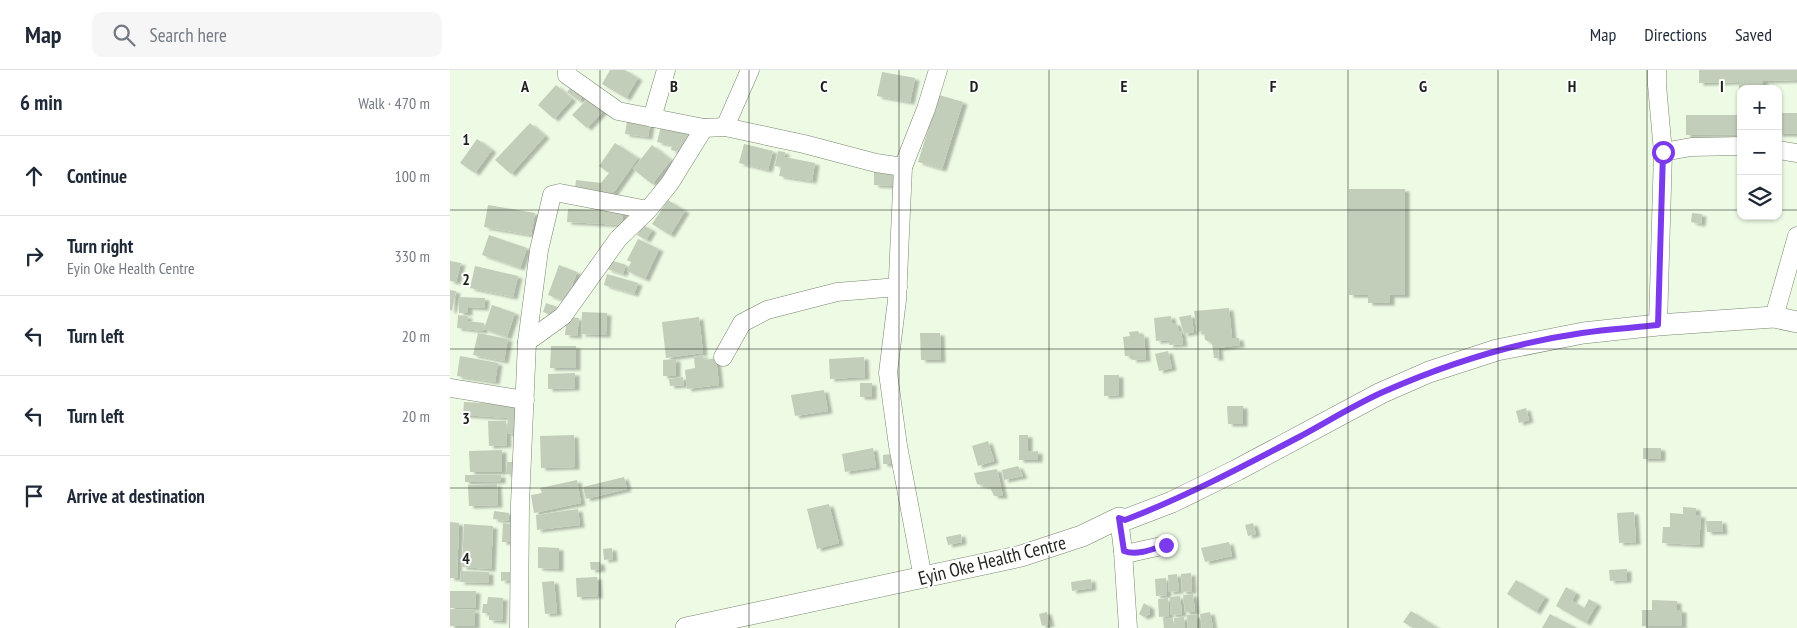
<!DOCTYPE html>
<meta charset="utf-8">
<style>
:root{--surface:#fff;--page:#f6f6f7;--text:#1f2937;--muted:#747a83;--line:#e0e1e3}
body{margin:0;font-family:"PT Sans Narrow",sans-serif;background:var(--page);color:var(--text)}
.controls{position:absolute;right:15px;top:15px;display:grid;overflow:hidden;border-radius:10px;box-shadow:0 1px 4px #0004}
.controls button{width:45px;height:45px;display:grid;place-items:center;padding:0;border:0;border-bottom:1px solid var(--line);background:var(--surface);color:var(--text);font:25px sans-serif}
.stop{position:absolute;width:15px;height:15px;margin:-11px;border:4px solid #7c3aed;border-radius:50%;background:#fff}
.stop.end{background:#7c3aed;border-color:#fff;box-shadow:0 1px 5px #0008}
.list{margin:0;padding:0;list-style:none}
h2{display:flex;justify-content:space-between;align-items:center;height:65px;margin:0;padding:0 20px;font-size:21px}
h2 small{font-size:16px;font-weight:400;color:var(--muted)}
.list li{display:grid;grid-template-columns:32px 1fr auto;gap:15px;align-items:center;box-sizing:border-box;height:80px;padding:0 20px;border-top:1px solid var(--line)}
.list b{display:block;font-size:19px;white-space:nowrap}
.list p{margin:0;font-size:16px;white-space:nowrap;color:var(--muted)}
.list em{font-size:16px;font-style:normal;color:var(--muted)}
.icon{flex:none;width:28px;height:28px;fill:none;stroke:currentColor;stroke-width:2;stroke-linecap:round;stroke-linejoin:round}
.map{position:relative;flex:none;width:1347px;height:558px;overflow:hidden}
header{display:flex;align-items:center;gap:30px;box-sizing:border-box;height:70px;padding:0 25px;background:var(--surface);border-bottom:1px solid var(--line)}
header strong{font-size:24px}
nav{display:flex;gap:28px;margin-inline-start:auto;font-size:18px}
.search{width:350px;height:45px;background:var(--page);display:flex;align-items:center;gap:12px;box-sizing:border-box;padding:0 18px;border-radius:10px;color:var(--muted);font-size:19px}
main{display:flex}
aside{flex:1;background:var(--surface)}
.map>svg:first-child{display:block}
.building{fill:#c2ceb9;filter:url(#shadow)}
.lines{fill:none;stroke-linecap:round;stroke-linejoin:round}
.minor-casing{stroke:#7a8571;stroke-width:19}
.major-casing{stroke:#7a8571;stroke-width:22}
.minor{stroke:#fff;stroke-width:18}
.major{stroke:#fff;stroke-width:21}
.route{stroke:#7c3aed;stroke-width:6}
.grid{fill:none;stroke:#1e221a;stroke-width:1;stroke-opacity:0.55}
.labels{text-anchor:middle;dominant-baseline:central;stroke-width:4;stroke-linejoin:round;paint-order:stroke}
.street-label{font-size:19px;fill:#1e221a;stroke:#fff}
.grid-label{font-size:16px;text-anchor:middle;font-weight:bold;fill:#1e221a;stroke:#fff;stroke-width:4;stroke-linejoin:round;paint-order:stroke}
</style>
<header>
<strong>Map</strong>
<div class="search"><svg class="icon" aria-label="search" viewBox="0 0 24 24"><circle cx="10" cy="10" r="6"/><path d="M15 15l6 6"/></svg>Search here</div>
<nav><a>Map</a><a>Directions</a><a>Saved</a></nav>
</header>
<main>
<aside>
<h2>6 min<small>Walk · 470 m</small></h2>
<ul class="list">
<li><svg class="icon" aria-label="ahead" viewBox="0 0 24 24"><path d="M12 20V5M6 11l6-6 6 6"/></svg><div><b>Continue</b></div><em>100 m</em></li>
<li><svg class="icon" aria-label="right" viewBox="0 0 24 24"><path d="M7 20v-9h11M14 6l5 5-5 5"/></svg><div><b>Turn right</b><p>Eyin Oke Health Centre</p></div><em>330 m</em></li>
<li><svg class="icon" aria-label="left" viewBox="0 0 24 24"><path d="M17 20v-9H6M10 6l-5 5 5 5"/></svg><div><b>Turn left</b></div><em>20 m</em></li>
<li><svg class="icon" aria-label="left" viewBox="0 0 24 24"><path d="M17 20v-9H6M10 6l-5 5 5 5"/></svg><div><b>Turn left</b></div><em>20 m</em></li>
<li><svg class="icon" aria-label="arrive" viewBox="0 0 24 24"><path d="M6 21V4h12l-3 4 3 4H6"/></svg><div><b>Arrive at destination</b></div></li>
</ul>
</aside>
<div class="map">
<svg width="1347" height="558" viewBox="0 0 1347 558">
<defs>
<filter id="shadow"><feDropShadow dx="4.5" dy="2.5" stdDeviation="1" flood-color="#0004"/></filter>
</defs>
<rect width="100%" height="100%" fill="#edfae4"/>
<!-- building -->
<g class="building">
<path d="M160,0H175L188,8L176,28L152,14Z"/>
<path d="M1249,0H1347V10L1313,11V19H1291V27H1289V12L1249,13Z"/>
<path d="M432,2L465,8L460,32L427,26Z"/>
<path d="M123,14L135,23L129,31L117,22Z"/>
<path d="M106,15L122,29L104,49L88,35Z"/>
<path d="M489,25L513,32L492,99L468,92Z"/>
<path d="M140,26L155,39L137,58L122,45Z"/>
<rect x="1328" y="43" width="19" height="21"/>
<path d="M1236,45H1291V64L1236,65Z"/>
<path d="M177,51L200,54L198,67L175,64Z"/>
<path d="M80,53L95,66L61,104L45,90Z"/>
<path d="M211,56L238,63L233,83L221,80L222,75L207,72Z"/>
<path d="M27,69L42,80L25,103L10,93Z"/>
<path d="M165,73L188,88L162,125L125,119L126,110L151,113L159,103L149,96Z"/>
<path d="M294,74L323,81L318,100L289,93Z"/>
<path d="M202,75L221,90L202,114L183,99Z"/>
<path d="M328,81L335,82L334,87L365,93L362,111L329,106L331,97L325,96Z"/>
<path d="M424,98L446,99L445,116L424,115Z"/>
<path d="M899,119H955V225H940V233H918V225H899Z"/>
<path d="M218,130L235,141L220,165L202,154Z"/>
<path d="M38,135L85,143L81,165L34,157Z"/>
<path d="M173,138V155L117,152L118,139L160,141Z"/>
<path d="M1242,143L1252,144L1251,154L1241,152Z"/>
<path d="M193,155L202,160L196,170L187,165Z"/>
<path d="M39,165L77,178L70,198L32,185Z"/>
<path d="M188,169L209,179L195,209L177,201L181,192L177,190Z"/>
<path d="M160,190L176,195L173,204L157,199Z"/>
<path d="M0,191L11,193L6,212L0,211Z"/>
<path d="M109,195L127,202L116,232L98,225Z"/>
<path d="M25,196L68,206L63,227L20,218Z"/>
<path d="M157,204L188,213L184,224L154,215Z"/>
<path d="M0,220L6,221L2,241L0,240Z"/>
<path d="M9,227L35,228L34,238L18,237V243H9Z"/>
<path d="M96,233L110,238L107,247L93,242Z"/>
<path d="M42,235L65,243L57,267L34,259Z"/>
<path d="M779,238L782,268H789L790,275L768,278L769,288H764L762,273L755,270L754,261L747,262L744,241Z"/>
<path d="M132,242L157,243L156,265L131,264Z"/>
<path d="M8,245L18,246L17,251L34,253L33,261L7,258Z"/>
<path d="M741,245L744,262L734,264L729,247Z"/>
<path d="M721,246L722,253H726L729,261H731L733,274L719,275V270L706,271L704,248Z"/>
<path d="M117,247L129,248L127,266L115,265Z"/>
<path d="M249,247L253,283L216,288L212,252Z"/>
<path d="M688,261L690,265H694L696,289L682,290V286H675L673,267L680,266L679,262Z"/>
<path d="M28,263L58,269L54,291L23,285Z"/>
<path d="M470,263H490L491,290H471Z"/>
<path d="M101,276H126V298H100Z"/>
<path d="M718,281L722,298L709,301L705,284Z"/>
<path d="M253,285L254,290L266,288L269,315L237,319L235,300L245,298L244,287Z"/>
<path d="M10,286L48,293L45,312L7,306Z"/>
<path d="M414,287L415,307L380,309L379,289Z"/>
<path d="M226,289V306H213V290Z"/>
<path d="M125,303V318L98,319V304Z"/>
<path d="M654,305H669V325L654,326Z"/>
<path d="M233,307L234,315L220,316L219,309Z"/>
<rect x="410" y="313" width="12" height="14"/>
<path d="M374,320L378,341L345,346L341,325Z"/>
<path d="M14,332L70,335L68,364L57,363L58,348L13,345Z"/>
<path d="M777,336H793V354H778Z"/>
<path d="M1076,338L1079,350L1069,353L1066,341Z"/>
<path d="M38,351H56L57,375L39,376Z"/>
<path d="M124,365L125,397L91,398L90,366Z"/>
<path d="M569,365H578V382L588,381V390H569Z"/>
<path d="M538,371L544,391L528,396L522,376Z"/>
<path d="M423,378L426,397L395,402L392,384Z"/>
<rect x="1193" y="378" width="18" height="11"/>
<path d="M52,380V402H20L19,381Z"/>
<path d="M441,384L442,394H433V385Z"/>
<path d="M57,392H66V405L56,404Z"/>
<path d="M568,396L573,406L554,410L552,400Z"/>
<path d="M547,399L553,426H544L540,417L527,414L524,403Z"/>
<path d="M15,405H51V411L15,412Z"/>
<path d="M174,407L177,419L136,429L133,417Z"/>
<path d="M127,410L131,433L84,443L81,425L92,423L90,418Z"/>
<path d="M47,414L48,435L19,436L18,415Z"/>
<path d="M379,434L389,473L367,479L357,439Z"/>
<path d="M1233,437L1246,438V445H1251L1249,475L1212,473L1213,457H1220V443L1233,444Z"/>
<path d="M128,439L130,455L87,460L86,445Z"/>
<path d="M44,441L59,443L58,451L43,449Z"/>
<path d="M1184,442L1186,472L1169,473L1167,443Z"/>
<path d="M1256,451H1272L1273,462H1257Z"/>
<path d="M0,452L9,453L7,508H0Z"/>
<path d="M53,453L61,454V472H52Z"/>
<path d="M803,453L806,464L798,466L795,455Z"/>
<path d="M14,454L43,456L41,499L12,497Z"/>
<path d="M511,464L512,472L498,475L496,467Z"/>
<path d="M779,472L782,486L755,492L751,478Z"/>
<path d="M88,477L109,478V499L88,498Z"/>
<path d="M162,478L163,489L154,490L153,479Z"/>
<path d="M140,492H150L151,499L141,500Z"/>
<path d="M1177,499V510L1160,511L1159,500Z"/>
<path d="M11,501L39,502V513L10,512Z"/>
<path d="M51,502H61V510L51,511Z"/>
<path d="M741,503L742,521L732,522L731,504Z"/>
<path d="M727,504L729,521L719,522L718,505Z"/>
<path d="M147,507L148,526L127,527L126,508Z"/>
<path d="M716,508L717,525L706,526L705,509Z"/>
<path d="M641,509L642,518L622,521L621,512Z"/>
<path d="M1066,510L1095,527L1086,542L1057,524Z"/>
<path d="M104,511L107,543L95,544L92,512Z"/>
<path d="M1116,517L1126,523L1122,531L1134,538L1139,529L1147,534L1136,553L1106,536Z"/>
<path d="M0,521H26L25,538H0Z"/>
<path d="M743,524L745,542H735L733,525Z"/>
<path d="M730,526L732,544L721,545L720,527Z"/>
<path d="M38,527L53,528L52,551L39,550V543H32L33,534H37Z"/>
<path d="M718,528L719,546L709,547L708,529Z"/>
<path d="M1202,530L1227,531V540H1232V556H1192V540H1202Z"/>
<path d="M694,533L700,537V544L694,547L689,544Z"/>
<path d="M0,539L25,540V556H0Z"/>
<path d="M961,541L988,558H963L953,552Z"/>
<path d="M597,542L600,554L592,556L589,544Z"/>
<path d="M760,542L763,558H752L750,544Z"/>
<path d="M1100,544L1107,548L1127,558H1092Z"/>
<path d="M737,545H747L748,558H738Z"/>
<path d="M734,547L735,558H725L724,548Z"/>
<path d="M713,549H723L724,558H714Z"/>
</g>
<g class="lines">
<defs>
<g id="minor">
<path d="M117,0V5L168,41L254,58L275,57L354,74L426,93L453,97"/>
<path d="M1207,0V15L1213,82L1208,255"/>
<path d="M202,48L216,0"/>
<path d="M275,57L300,0"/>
<path d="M1328,80L1347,83"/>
<path d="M1213,82L1241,77L1291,76"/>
<path d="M1324,247L1347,166"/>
<path d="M77,272L113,246L168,169L198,140L220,113L254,58"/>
<path d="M273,287L292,253L317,240L387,222L448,217"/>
<path d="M0,318L75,330"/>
<path d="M669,448L673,481L678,558"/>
<path d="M673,481L680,483L716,475"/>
<path d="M473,508L448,376L438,303L447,230L453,97L476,39L488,0"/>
<path d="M69,558L70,434L77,272L89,180L102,125L110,123L198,140"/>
</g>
<path id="major" d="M236,558L571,486L632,466L669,448L675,450L722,432L787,400L931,323L979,302L1047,280L1133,263L1208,255L1324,247L1347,252"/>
</defs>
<!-- minor casing -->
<use href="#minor" class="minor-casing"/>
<!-- major casing -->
<use href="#major" class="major-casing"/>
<!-- minor -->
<use href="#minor" class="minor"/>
<!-- major -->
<use href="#major" class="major"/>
</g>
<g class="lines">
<!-- route -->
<path class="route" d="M716,475C703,479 687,486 674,481L669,448L675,450C735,427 792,397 849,367C877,352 904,335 933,322C996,294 1063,273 1132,263C1157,259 1182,258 1208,255L1213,82"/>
</g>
<!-- grid -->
<path class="grid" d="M150,0V558M299,0V558M449,0V558M599,0V558M748,0V558M898,0V558M1048,0V558M1197,0V558M0,140H1291M1328,140H1347M0,279H1347M0,418H1347"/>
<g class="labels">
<!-- street labels -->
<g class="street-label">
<text transform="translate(542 490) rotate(-14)">Eyin Oke Health Centre</text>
</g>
</g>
<g class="grid-label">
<text x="75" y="22">A</text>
<text x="224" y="22">B</text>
<text x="374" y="22">C</text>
<text x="524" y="22">D</text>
<text x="674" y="22">E</text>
<text x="823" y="22">F</text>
<text x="973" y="22">G</text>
<text x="1122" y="22">H</text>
<text x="1272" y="22">I</text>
<text x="16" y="75">1</text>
<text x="16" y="215">2</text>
<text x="16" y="354">3</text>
<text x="16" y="494">4</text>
</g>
</svg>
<div class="controls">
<button>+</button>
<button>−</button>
<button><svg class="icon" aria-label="layers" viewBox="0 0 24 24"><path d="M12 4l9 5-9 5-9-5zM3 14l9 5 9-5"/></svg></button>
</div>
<div class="stop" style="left:1213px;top:82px"></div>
<div class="stop end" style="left:716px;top:475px"></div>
</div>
</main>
